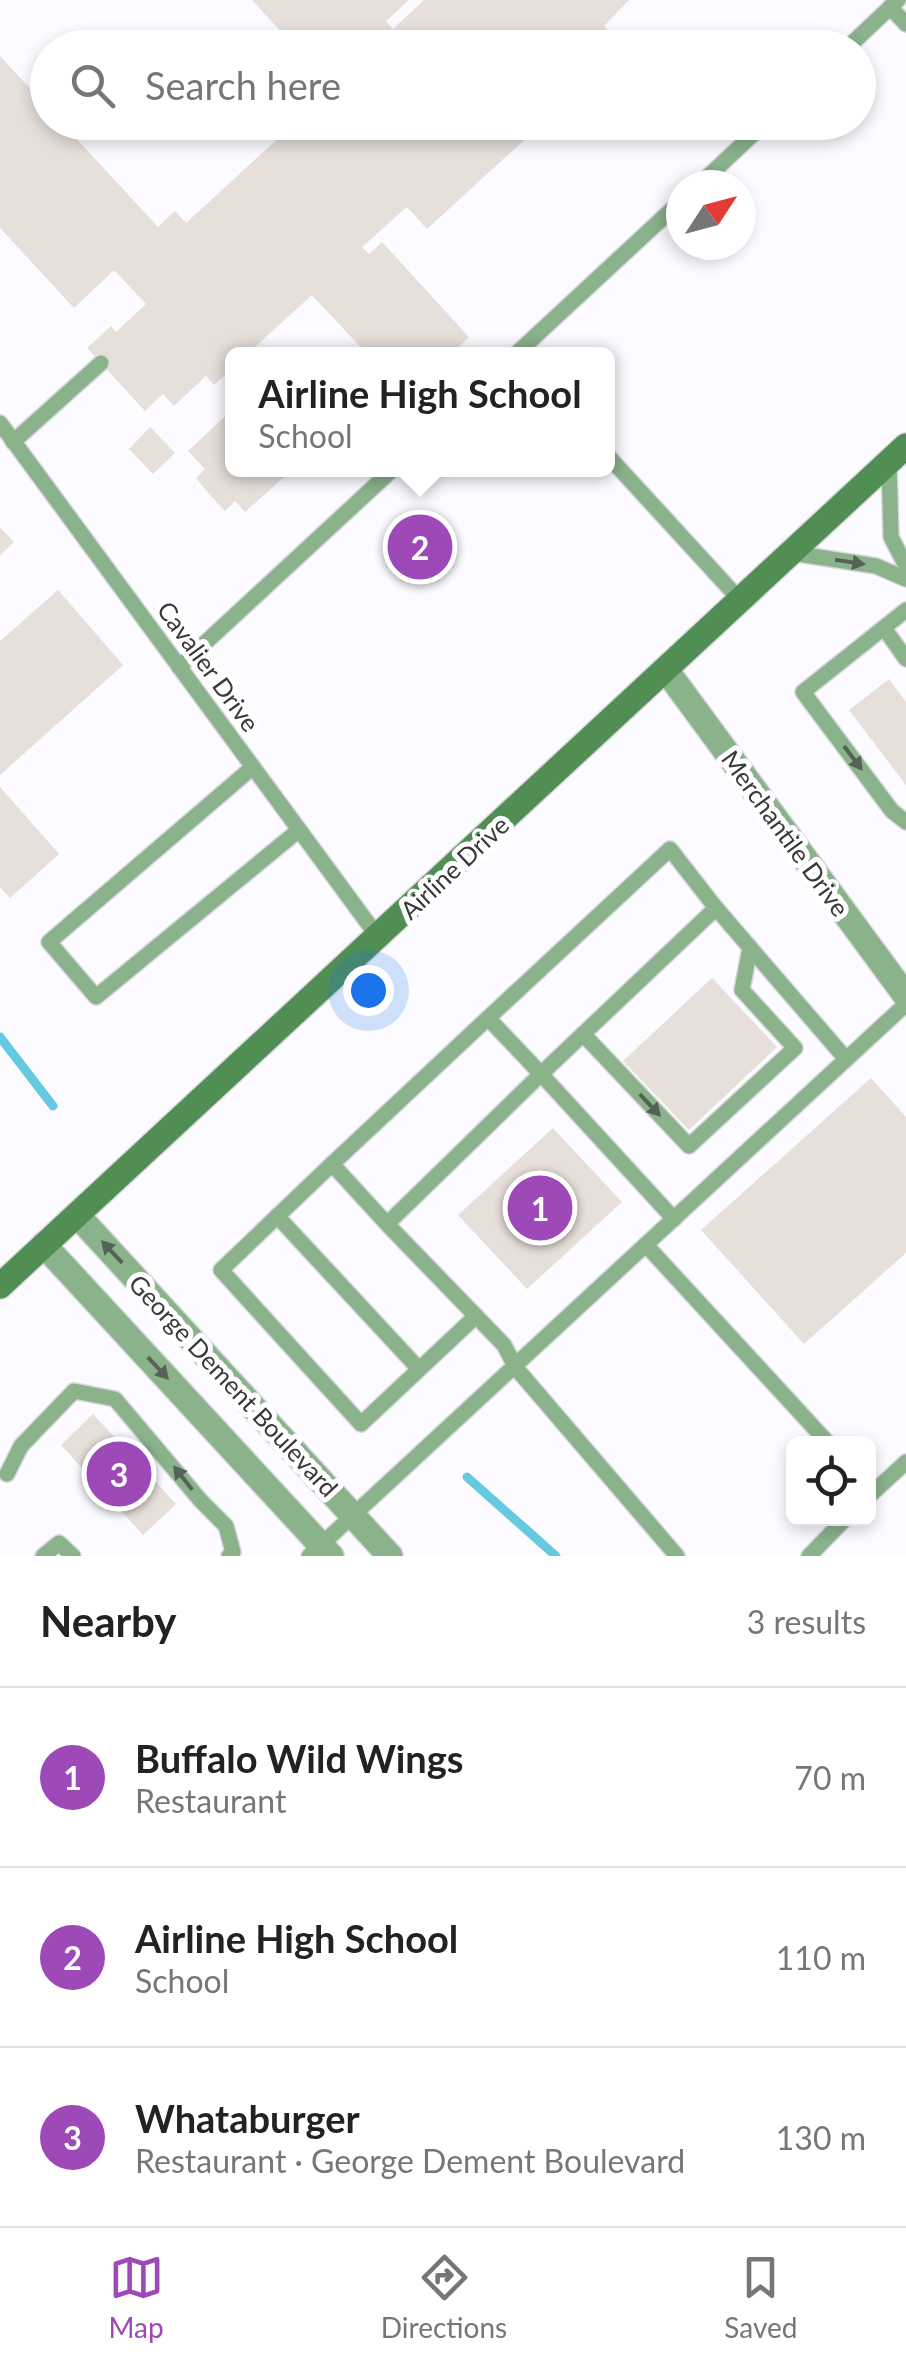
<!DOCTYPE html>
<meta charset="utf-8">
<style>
:root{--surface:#fff;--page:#f6f6f6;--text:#222;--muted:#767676;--line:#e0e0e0;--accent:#9d49b7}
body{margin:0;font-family:Lato,sans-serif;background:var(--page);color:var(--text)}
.controls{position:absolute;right:30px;bottom:30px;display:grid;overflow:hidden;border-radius:15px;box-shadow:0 5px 15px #0003}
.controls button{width:90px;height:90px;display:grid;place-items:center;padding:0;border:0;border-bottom:2px solid var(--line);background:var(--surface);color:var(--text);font:50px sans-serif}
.compass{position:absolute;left:666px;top:170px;width:90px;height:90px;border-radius:50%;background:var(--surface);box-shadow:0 5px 15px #0003;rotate:54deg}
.you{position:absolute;left:368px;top:990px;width:35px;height:35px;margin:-25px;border:8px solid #fff;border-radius:50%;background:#1a73e8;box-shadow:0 0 0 15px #1a73e833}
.badge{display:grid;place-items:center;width:65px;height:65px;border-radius:50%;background:var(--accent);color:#fff;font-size:32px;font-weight:700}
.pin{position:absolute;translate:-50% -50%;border:5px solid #fff;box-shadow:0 2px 10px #0006}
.popup{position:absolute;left:225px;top:347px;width:390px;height:130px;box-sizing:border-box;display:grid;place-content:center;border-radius:15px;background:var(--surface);filter:drop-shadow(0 2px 8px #0005);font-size:32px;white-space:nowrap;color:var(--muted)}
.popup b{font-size:38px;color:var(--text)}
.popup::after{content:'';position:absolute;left:50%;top:100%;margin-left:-20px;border:20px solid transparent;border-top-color:var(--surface)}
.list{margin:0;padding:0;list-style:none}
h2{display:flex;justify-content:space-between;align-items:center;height:130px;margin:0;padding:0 40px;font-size:42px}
h2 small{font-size:32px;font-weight:400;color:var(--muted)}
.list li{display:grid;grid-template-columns:65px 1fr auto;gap:30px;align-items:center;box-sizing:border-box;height:180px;padding:0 40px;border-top:2px solid var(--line)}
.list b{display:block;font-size:38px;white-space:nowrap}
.list p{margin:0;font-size:32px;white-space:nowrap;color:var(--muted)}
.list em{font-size:32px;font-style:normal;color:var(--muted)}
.icon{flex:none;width:55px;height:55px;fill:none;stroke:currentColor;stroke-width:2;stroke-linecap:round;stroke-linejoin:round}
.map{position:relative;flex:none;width:906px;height:1556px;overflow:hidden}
.search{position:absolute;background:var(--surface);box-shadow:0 5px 15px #0003;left:30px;right:30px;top:30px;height:110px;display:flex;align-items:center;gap:25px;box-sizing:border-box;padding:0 35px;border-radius:55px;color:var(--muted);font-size:38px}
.sheet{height:670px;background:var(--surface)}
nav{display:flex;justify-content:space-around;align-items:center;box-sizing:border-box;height:140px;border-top:2px solid var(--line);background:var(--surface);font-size:28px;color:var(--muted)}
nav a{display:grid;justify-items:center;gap:5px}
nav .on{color:var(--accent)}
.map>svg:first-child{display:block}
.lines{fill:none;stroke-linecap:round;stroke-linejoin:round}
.stream{stroke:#65cae0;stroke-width:9}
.building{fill:#e6dfda}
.lane-casing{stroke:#d9d8dc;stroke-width:18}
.street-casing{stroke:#d9d8dc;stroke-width:28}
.secondary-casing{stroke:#d9d8dc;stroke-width:28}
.lane{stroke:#8ab28b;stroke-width:15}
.street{stroke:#8ab28b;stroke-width:25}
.secondary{stroke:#518e54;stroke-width:25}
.oneway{fill:#556356}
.labels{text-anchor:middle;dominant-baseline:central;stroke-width:10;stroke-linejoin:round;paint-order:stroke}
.street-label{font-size:25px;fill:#39383a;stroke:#fff}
</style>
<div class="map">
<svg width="906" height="1556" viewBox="0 0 906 1556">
<rect width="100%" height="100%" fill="#fcfbff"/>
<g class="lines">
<!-- stream -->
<g class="stream">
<path d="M0,1037L53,1106"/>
<path d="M467,1477L556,1556"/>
</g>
</g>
<!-- building -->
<g class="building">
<path d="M252,0H409L386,21L393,29L424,0H629L604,26L613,36L601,48H364L359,41L352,48H296Z"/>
<path d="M0,56L48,108V122H61L158,227L175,211L186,223L296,122H544L427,229L407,207L362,247L369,254L382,242L469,337L451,354H367L312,295L247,354H232V368L214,385L206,376L174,406L163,394L145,411L87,348L111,326L116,332L146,304L114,270L74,308L0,228Z"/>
<path d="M232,410V470H292L245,512L235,501L225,511L209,494L196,478L205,469L188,451Z"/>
<path d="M150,427L175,453L153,474L129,449Z"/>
<path d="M0,527L14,542L0,555Z"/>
<path d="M58,590L123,665L0,775V641Z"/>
<path d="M889,679L906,702V785L849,710Z"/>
<path d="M0,787L59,854L10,898L0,887Z"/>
<path d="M712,978L777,1047L689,1130L623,1061Z"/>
<path d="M871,1078L906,1117V1253L804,1344L701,1230Z"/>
<path d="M553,1128L622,1202L527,1289L458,1215Z"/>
<path d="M93,1414L176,1504L143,1535L61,1445Z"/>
</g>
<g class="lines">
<defs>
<g id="lane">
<path d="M890,7L906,24"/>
<path d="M847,48L898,0"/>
<path d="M699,185L766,122"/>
<path d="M516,354L681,201"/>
<path d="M0,423L378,937"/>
<path d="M13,442L101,363"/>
<path d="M608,456L740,600"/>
<path d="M889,462L891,537L906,566"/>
<path d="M792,553L876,566L906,579"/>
<path d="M906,610L803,692L892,811L906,822"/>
<path d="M884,628L906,659"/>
<path d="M179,667L392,470"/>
<path d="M253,767L49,942L96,997L299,830"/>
<path d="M488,1018L670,849L716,908"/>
<path d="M583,1034L689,1146L795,1048L742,990L750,948"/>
<path d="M332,1164L221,1270L361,1424L476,1316"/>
<path d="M277,1216L419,1369"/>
<path d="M674,1219L541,1074L716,908L846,1059"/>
<path d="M387,1224L332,1164L488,1018L541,1074L387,1224L504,1345L516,1368L677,1556"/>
<path d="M646,1245L829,1444"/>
<path d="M7,1474L21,1446L74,1391L115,1399L201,1501L226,1526L233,1552L229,1556"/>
<path d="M868,1497L906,1462"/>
<path d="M43,1556L59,1543L73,1556"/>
<path d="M309,1556L906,1004"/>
<path d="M809,1556L846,1518"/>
</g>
<g id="street">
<path d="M666,670L906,996"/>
<path d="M77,1215L390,1556"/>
<path d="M44,1245L331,1556"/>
</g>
<path id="secondary" d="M0,1286L906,446"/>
</defs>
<!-- lane casing -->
<use href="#lane" class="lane-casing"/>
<!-- street casing -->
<use href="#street" class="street-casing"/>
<!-- secondary casing -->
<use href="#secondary" class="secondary-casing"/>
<!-- lane -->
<use href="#lane" class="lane"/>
<!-- street -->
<use href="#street" class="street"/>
<!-- secondary -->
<use href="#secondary" class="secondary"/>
</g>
<!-- one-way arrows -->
<defs><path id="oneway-solid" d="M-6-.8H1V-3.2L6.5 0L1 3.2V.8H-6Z" transform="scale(2.5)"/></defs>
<g class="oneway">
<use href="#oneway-solid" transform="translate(850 562) rotate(9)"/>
<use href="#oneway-solid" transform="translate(853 758) rotate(53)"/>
<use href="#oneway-solid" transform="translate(650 1105) rotate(47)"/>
<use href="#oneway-solid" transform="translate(112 1252) rotate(-133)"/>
<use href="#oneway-solid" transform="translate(158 1368) rotate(47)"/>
<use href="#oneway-solid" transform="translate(183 1478) rotate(-128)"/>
</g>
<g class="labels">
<!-- street labels -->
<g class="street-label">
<text transform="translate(209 666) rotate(54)">Cavalier Drive</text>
<text transform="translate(786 833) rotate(54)">Merchantile Drive</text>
<text transform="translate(454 867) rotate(-43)">Airline Drive</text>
<text transform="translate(234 1385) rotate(47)">George Dement Boulevard</text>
</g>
</g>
</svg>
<div class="controls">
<button><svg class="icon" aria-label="locate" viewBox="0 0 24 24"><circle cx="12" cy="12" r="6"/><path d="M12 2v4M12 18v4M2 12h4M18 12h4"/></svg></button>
</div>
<svg class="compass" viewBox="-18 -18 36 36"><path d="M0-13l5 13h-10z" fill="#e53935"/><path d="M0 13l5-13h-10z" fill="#767676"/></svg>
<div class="you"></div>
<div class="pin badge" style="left:540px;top:1208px">1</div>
<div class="pin badge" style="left:420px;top:547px">2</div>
<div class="popup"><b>Airline High School</b>School</div>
<div class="pin badge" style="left:119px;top:1474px">3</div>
<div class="search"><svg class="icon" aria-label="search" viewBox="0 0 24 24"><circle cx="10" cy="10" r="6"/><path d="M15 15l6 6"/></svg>Search here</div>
</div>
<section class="sheet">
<h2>Nearby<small>3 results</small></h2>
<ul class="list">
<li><span class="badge">1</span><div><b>Buffalo Wild Wings</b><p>Restaurant</p></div><em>70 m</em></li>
<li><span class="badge">2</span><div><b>Airline High School</b><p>School</p></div><em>110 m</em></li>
<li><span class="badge">3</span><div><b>Whataburger</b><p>Restaurant · George Dement Boulevard</p></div><em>130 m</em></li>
</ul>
</section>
<nav>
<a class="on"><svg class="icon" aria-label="map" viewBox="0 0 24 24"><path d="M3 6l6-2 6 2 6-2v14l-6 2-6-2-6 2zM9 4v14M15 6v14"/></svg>Map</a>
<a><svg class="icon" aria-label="directions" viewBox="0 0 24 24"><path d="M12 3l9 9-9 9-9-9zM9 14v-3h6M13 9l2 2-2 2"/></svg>Directions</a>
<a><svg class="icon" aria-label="saved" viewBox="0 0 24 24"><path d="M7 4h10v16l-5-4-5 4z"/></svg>Saved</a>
</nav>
